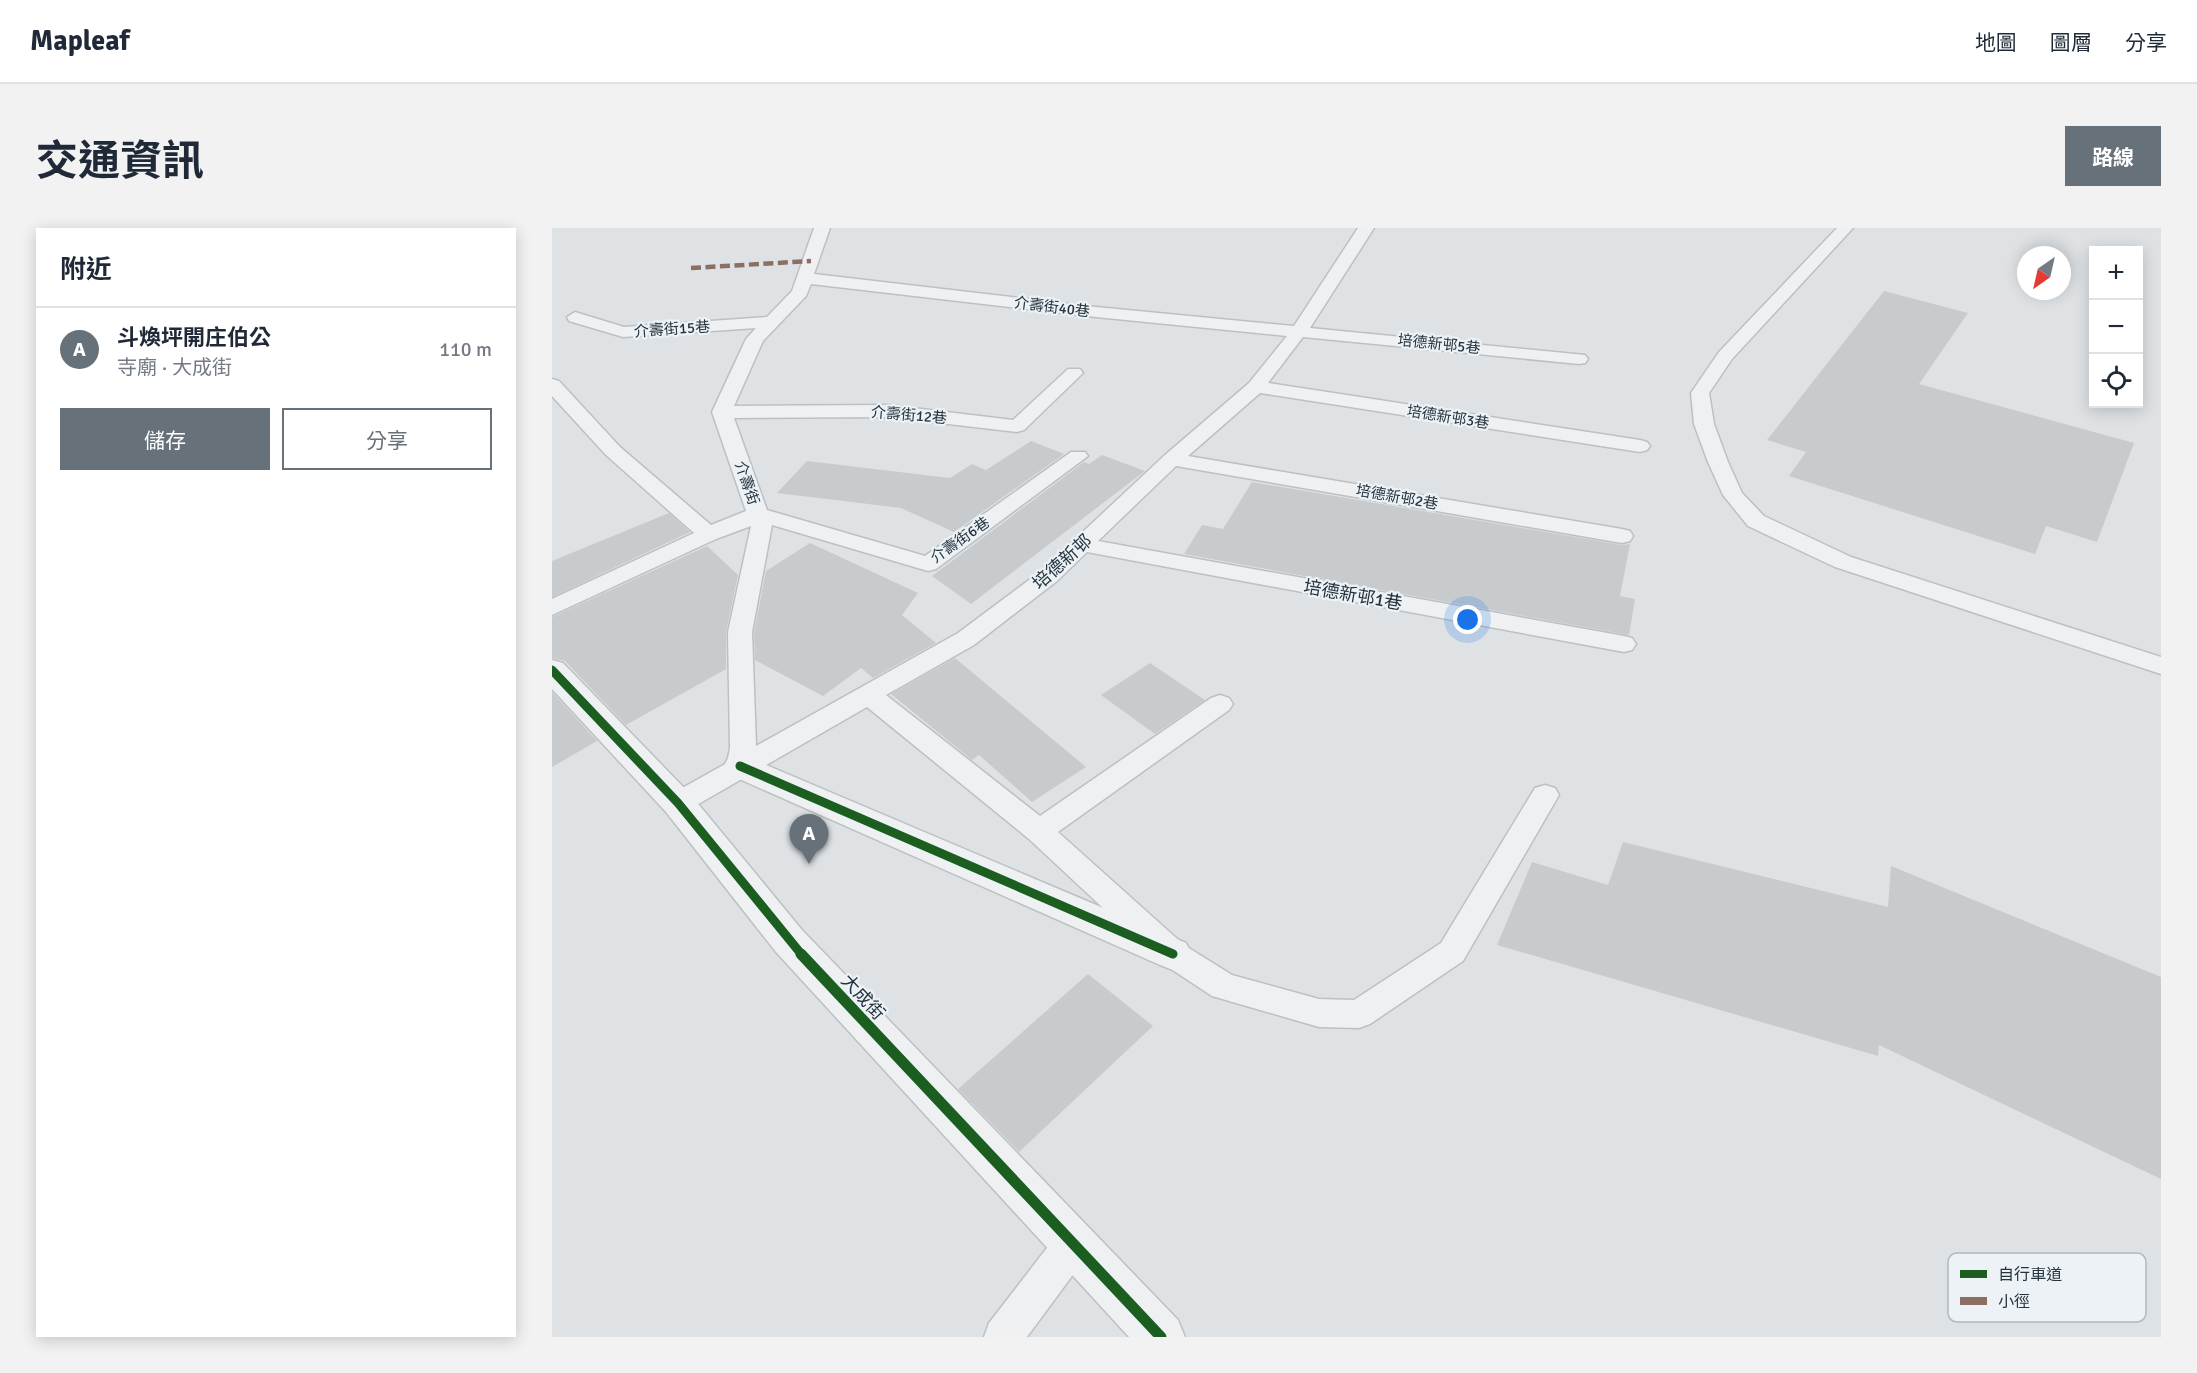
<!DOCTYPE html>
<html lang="zh-TW">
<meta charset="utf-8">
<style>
:root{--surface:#fff;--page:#f2f2f3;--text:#1f2937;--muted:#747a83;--line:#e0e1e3;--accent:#667179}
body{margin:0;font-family:Signika,"Noto Sans TC",sans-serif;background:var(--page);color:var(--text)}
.controls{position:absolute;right:18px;top:18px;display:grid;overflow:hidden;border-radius:0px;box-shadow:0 3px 15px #0003}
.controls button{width:54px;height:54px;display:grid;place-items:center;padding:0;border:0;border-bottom:2px solid var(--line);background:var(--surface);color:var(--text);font:30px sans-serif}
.compass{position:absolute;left:1465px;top:18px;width:54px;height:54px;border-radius:50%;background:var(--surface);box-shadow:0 3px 15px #0003;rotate:214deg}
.you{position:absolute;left:916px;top:392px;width:21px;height:21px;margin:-15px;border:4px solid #fff;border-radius:50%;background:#1a73e8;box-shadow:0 0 0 9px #1a73e833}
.badge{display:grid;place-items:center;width:39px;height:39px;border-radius:50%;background:var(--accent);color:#fff;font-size:20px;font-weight:700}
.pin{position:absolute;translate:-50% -50px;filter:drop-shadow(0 2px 3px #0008)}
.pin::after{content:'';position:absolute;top:32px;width:21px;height:18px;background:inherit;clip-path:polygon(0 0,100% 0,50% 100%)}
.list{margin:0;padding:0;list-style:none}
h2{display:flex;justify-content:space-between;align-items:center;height:78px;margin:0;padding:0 24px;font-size:26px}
h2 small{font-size:20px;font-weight:400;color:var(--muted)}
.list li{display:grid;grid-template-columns:39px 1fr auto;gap:18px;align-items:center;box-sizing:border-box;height:84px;padding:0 24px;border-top:2px solid var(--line)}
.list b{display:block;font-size:22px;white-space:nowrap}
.list p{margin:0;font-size:20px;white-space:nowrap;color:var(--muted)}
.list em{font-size:20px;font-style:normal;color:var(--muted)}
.actions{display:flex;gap:12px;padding:18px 24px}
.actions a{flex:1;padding:14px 0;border:2px solid var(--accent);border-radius:0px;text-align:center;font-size:21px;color:var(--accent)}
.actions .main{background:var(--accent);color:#fff}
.icon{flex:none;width:33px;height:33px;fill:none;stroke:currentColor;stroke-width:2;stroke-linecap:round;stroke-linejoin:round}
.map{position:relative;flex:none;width:1609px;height:1109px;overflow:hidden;border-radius:0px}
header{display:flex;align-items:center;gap:36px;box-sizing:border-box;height:84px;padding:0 30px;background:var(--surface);border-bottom:2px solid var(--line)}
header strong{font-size:28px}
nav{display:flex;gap:33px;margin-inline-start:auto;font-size:21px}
.intro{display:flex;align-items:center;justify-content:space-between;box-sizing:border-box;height:144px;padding:0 36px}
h1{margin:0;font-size:42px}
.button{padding:15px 27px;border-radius:0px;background:var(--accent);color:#fff;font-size:21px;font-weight:700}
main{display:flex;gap:36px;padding:0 36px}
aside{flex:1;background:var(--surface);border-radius:0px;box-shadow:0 3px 15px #0003}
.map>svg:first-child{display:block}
.building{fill:#c7cbcd}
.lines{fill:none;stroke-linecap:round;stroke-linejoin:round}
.lane-casing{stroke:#bdc0c3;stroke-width:3}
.street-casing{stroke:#bdc0c3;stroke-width:3}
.lane{fill:#eef0f2;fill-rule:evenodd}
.street{fill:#eef0f2;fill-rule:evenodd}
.quiet{stroke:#8d6e63;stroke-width:4.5;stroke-dasharray:10 4.5;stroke-linecap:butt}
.cycleway-far1-casing{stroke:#ecf2f5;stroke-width:13}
.cycleway-casing{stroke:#ecf2f5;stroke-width:15}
.cycleway-far1{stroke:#1b5e20;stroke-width:9}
.cycleway{stroke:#1b5e20;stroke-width:11}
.labels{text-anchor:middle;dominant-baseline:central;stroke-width:4.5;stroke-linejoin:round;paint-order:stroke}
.far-street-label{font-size:15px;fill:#25343f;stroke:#ecf2f5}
.street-label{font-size:18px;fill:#25343f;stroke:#ecf2f5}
.key{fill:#ecf2f5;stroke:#b0b9be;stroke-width:1.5}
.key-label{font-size:16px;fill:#25343f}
</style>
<header>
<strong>Mapleaf</strong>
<nav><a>地圖</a><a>圖層</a><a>分享</a></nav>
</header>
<div class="intro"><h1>交通資訊</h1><a class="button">路線</a></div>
<main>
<aside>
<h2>附近<small></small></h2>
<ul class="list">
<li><span class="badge">A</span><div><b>斗煥坪開庄伯公</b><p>寺廟 · 大成街</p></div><em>110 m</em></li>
</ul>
<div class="actions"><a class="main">儲存</a><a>分享</a></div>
</aside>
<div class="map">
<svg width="1609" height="1109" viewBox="0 0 1609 1109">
<rect width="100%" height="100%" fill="#dfe2e5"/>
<!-- building -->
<g class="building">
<path d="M1332,63L1416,85L1367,156L1582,215L1545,314L1494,298L1483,326L1237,248L1254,224L1215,212Z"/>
<path d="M479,213L512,226L402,304L349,280L225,265L255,233L398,250L420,236L434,242Z"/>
<path d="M550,227L593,243L419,376L380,348L532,234L537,236Z"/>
<path d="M700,254L1070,317L1078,316L1068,368L1083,371L1077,407L632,326L650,297L671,301Z"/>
<path d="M117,285L138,304L0,369V333Z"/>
<path d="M258,315L366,365L350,387L384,415L321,450L309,440L271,468L203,432L202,404L214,343Z"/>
<path d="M155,318L186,347L174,404V441L74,497L13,433L0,430V389Z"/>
<path d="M403,430L534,539L480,574L427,527L420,532L339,466Z"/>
<path d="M598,435L653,472L603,506L549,467Z"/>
<path d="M0,464L45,513L0,539Z"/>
<path d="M1071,614L1336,679L1339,638L1609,749V951L1327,817L1326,828L945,717L980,634L1056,657Z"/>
<path d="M536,746L601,798L467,924L406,861Z"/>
</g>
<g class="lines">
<defs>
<g id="lane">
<path d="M262,0H278L262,46L544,79L742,98L806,0H822L758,100L1033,127L1036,131L1033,135L1027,136L751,109L716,155L1088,212L1095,214L1098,218L1095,222L1088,224L708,165L636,228L1070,301L1078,303L1081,308L1078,313L1070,315L624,238L546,313L1072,408L1080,410L1084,416L1080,422L1072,424L535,324L505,353L422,417L334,467L488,588L659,470L668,467L677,470L681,476L677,482L506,604L632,717L680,747L767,771L802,772L889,715L983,560L993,557L1003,560L1007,567L911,733L818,796L807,800L767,799L660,768L610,735L477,611L315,479L136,582L126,585L116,582L112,575L116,568L175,535L178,520L176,404L199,298L164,311L0,387V371L142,305L54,227L0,168V151L7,153L68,219L159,297L194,283L160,184L194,111L204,100L71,109L17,93L15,89L23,84L72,99L215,89L240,63ZM259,56L544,89L735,108L697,155L613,227L489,343L406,405L204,518L200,404L220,297L376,343L384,341L536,228L533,224H519L373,328L215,282L182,190L336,189L465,204L472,202L531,145L528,141H516L461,192L336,177L182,178L211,113L254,68Z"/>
<path d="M1285,0H1301L1180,131L1157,165L1162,196L1176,234L1190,265L1212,288L1299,329L1609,429V446L1283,339L1196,298L1171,267L1156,234L1142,196L1139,165L1167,124Z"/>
<path d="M521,998L534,1003L539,1016L534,1029L475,1109H432L437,1095L508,1003Z"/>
</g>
<g id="street">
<path d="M0,432L11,435L138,566L250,702L626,1092L633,1109H577L224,724L114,584L0,461Z"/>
<path d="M188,526L634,715L640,726L634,737L621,742L608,737L176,546L172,538L176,530Z"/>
</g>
</defs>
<!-- lane casing -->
<use href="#lane" class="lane-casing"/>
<!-- street casing -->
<use href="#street" class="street-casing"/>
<!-- lane -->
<use href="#lane" class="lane"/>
<!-- street -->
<use href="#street" class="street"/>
<!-- quiet -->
<path class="quiet" d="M139,40L259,33"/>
<defs>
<g id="cycleway-far1">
<path d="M0,442L126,575L250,727"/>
<path d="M188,538L621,726"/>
</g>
<path id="cycleway" d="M249,726L609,1109"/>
</defs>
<!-- cycleway-far1 casing -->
<use href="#cycleway-far1" class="cycleway-far1-casing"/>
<!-- cycleway casing -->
<use href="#cycleway" class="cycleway-casing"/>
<!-- cycleway-far1 -->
<use href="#cycleway-far1" class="cycleway-far1"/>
<!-- cycleway -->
<use href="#cycleway" class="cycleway"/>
</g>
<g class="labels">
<!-- far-street labels -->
<g class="far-street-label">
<text transform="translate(500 79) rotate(7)">介壽街40巷</text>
<text transform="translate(120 101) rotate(-4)">介壽街15巷</text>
<text transform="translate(887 116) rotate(6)">培德新邨5巷</text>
<text transform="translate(357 187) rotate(5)">介壽街12巷</text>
<text transform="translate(896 189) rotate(9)">培德新邨3巷</text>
<text transform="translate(195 255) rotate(71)">介壽街</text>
<text transform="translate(845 269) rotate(10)">培德新邨2巷</text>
<text transform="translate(408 312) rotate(-35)">介壽街6巷</text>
</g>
<!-- street labels -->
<g class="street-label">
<text transform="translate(510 334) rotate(-42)">培德新邨</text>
<text transform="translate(801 367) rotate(10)">培德新邨1巷</text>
<text transform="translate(311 769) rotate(47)">大成街</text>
</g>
</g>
<!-- legend -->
<rect x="1396" y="1025" width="198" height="69" rx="9" class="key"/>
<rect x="1408" y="1042" width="27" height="8" fill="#1b5e20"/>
<rect x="1408" y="1069" width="27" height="8" fill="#8d6e63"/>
<g class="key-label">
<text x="1446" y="1052">自行車道</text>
<text x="1446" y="1079">小徑</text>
</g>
</svg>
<div class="controls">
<button>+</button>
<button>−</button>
<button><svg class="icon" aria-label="locate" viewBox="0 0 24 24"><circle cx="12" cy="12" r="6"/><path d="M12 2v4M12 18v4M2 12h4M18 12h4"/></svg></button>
</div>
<svg class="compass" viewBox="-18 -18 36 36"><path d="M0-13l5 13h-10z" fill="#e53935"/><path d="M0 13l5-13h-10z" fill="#747a83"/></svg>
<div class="you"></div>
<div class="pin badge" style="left:257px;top:636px">A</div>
</div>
</main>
